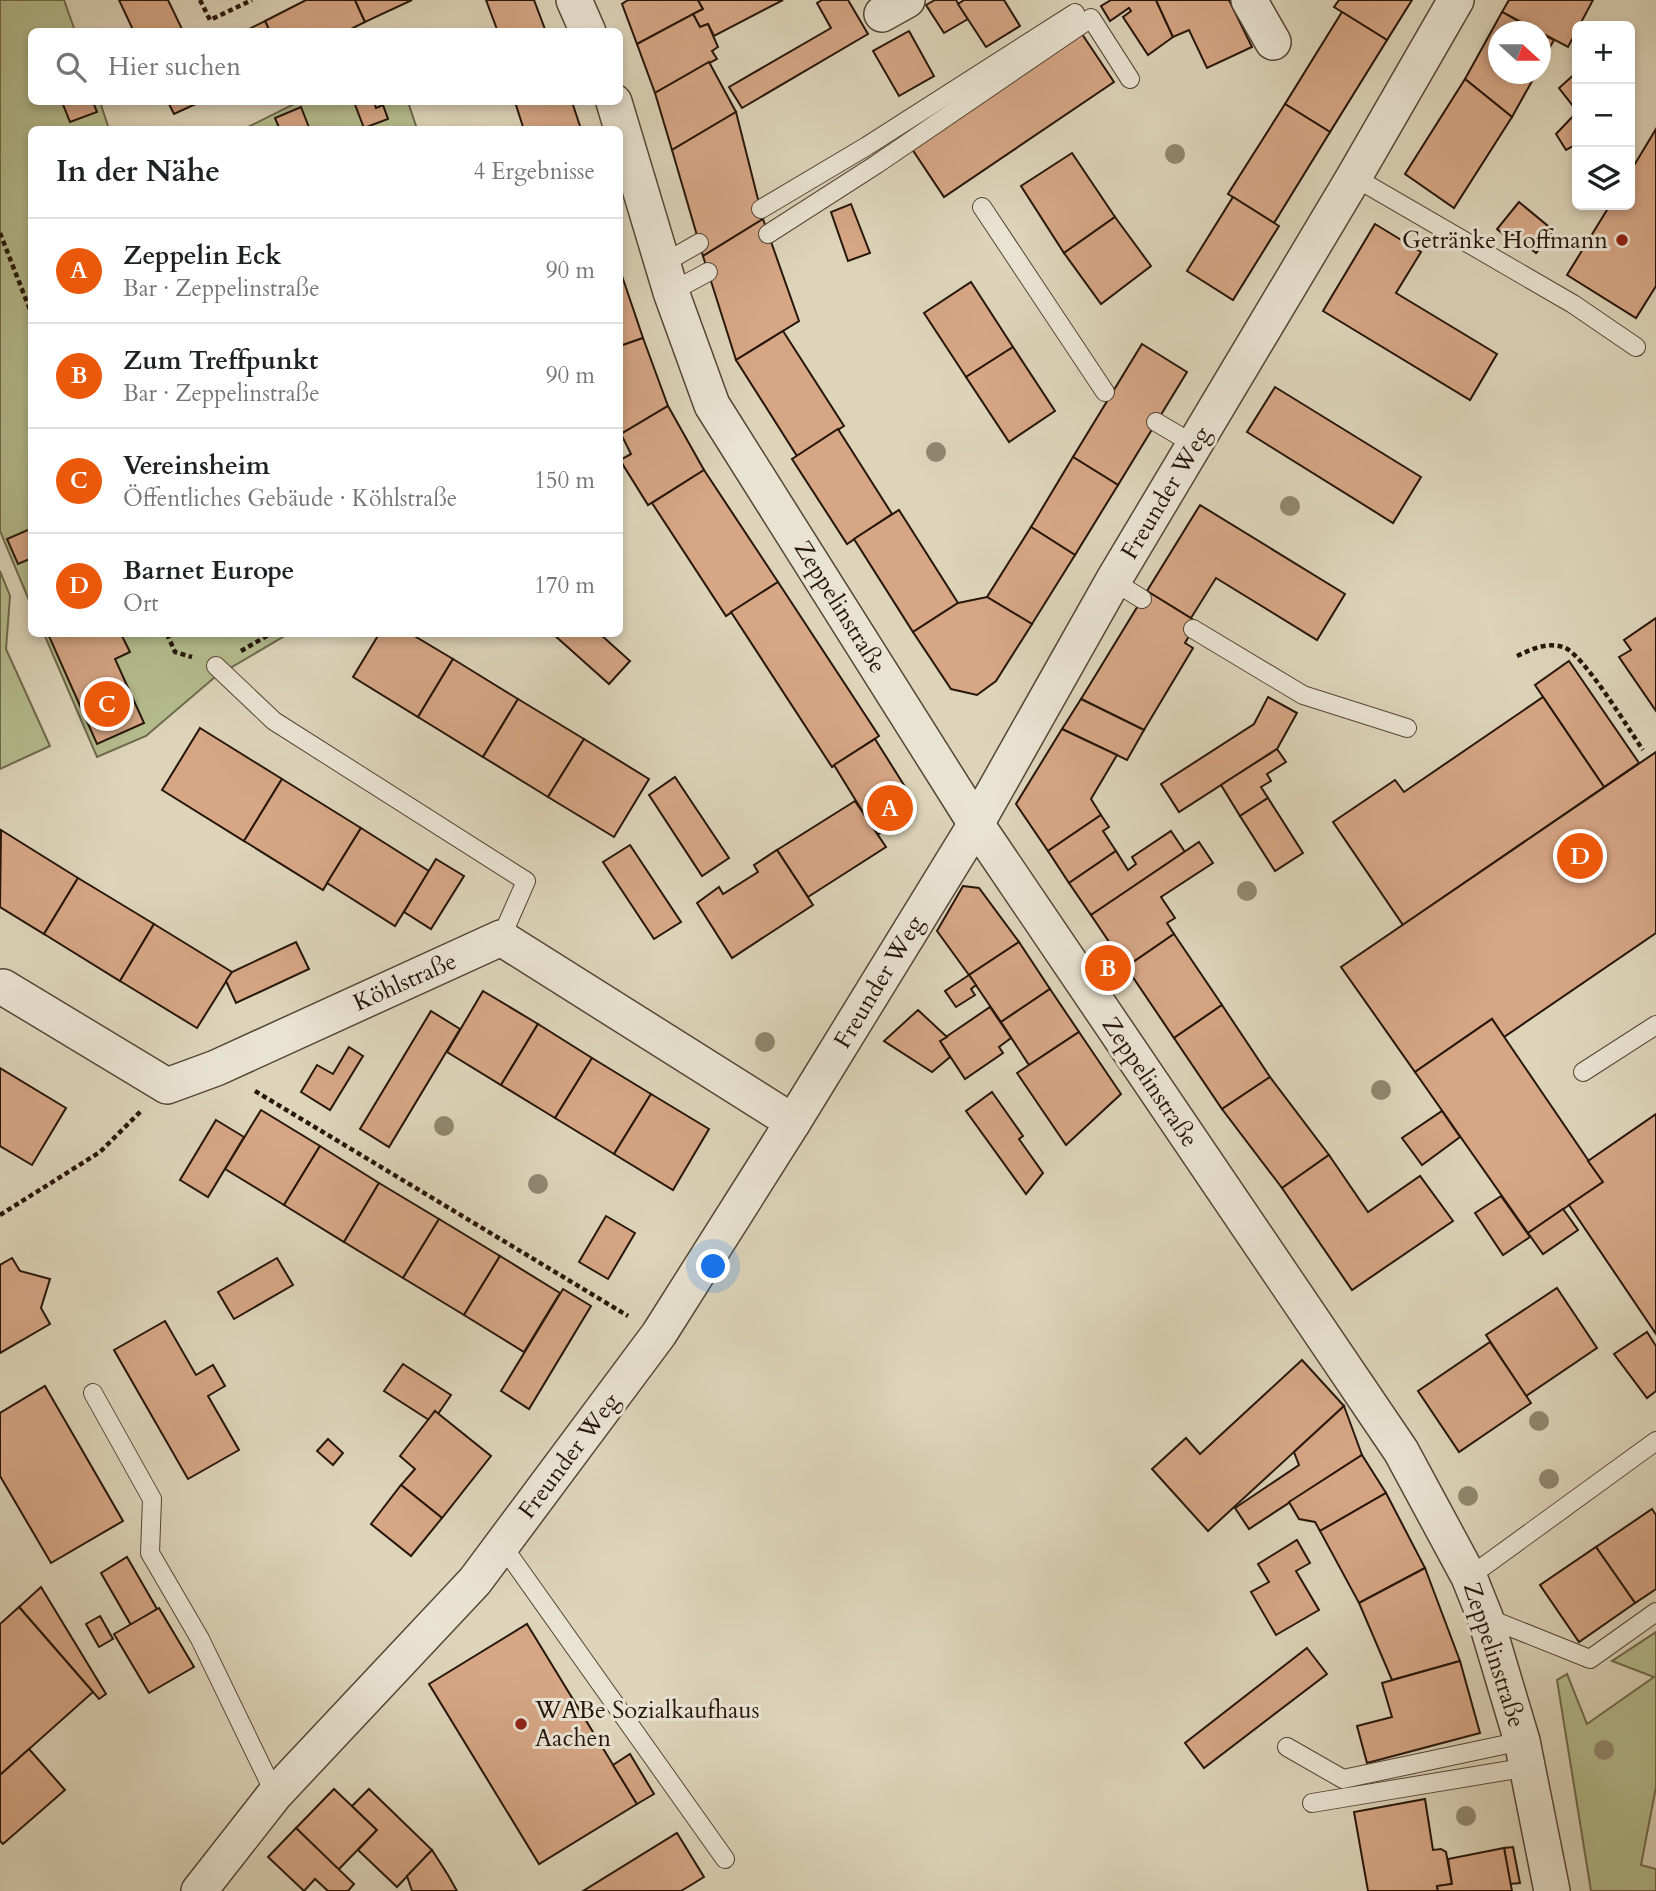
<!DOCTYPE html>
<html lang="de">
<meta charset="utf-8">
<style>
:root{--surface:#fff;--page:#f6f6f6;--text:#202124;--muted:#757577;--line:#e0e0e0;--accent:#ea580c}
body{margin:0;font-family:Cardo,serif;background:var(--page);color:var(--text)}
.controls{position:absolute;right:21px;top:21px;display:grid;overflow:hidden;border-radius:10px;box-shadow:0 4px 10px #0003}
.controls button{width:63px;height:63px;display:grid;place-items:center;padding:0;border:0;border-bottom:2px solid var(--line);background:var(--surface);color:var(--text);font:35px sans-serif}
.compass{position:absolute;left:1488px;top:21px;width:63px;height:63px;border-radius:50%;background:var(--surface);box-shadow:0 4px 10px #0003;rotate:111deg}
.you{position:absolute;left:714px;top:1267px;width:24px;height:24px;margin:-18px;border:5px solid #fff;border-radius:50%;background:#1a73e8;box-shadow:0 0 0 10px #1a73e833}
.badge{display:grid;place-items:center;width:46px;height:46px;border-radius:50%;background:var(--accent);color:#fff;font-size:23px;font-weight:700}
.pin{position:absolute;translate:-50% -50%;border:4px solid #fff;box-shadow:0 2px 7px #0006}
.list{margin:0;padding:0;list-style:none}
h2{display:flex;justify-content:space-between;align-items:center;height:91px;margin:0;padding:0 28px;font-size:30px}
h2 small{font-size:23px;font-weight:400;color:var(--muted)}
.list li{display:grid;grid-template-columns:46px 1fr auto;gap:21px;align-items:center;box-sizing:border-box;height:105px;padding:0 28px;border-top:2px solid var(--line)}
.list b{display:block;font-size:26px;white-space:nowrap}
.list p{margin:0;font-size:23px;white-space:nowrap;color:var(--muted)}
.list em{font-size:23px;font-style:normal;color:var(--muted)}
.icon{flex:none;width:38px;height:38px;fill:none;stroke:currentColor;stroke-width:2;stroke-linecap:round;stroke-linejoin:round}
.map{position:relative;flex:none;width:1656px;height:1891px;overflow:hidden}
.search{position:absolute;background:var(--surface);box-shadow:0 4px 10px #0003;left:28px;top:28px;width:595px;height:77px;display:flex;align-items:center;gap:18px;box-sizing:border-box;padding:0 24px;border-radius:10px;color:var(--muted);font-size:26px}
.panel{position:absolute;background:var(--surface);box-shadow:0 4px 10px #0003;left:28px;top:126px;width:595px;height:511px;border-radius:10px}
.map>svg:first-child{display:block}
.green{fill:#b4bc8d;stroke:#6e694c;stroke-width:2}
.building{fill:#d6a685;stroke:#27160a;stroke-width:2}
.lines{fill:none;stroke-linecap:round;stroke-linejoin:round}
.lane-casing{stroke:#544636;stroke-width:20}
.street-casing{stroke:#544636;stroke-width:38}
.path{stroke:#27160a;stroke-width:4.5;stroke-dasharray:5 3.5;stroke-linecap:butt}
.lane{stroke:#e9e3d2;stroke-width:18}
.street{stroke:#e9e3d2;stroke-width:35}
.tree{fill:#90876f}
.poi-dot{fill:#8f2418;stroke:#e9e3d2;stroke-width:2.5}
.labels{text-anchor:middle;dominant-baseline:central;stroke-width:6;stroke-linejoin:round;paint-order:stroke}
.poi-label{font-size:24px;fill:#27160a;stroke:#e9e3d2;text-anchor:end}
.street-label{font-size:24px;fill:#27160a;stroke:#e9e3d2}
</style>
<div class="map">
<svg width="1656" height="1891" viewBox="0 0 1656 1891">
<rect width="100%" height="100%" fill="#ddd4ba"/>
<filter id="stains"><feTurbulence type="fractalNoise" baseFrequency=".00286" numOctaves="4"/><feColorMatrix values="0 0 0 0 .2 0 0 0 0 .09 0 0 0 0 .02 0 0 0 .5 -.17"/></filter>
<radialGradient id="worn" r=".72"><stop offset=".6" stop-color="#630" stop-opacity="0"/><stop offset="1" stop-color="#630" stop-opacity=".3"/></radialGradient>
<!-- green -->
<g class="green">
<path d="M0,0H64L75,31L32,32V102H100L109,129L32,130L31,605L0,531Z"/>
<path d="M298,102H408L417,129L242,130Z"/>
<path d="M0,571L10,596L6,649L50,746L0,769Z"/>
<path d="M44,634H288L215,677L146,736L97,757Z"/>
<path d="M1656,1632V1787L1641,1865L1656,1869V1891H1591L1557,1680L1567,1674L1587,1724L1654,1677L1612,1661Z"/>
</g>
<!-- building -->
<g class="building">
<path d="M119,0H168L182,29L177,32H134Z"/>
<path d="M306,0H355L365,22L345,32H270L265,21Z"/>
<path d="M355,0H412L365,22Z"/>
<path d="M486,0H534L546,32H498Z"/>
<path d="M628,0H698L703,9L637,44L622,4Z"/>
<path d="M698,0H783L714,36L708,24L700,27L693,14L703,9Z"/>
<path d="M822,0H848L868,34L742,108L729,87L831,28L817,3Z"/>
<path d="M935,0H956L968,19L944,33L926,5Z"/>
<path d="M964,0H1004L1020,26L986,47L958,4Z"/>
<path d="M1111,0H1156L1173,37L1148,55L1123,17L1131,11L1129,8L1110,21L1101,6Z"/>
<path d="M1156,0H1229L1252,47L1207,68L1189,30L1173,37Z"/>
<path d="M1339,0H1412L1387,40L1334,7Z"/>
<path d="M1509,0H1593L1568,47L1502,12Z"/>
<path d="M1342,12L1387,40L1330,132L1285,104Z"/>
<path d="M1502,12L1538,32H1498V74H1536L1512,117L1465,79Z"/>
<path d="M693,14L700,27L708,24L718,47L712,51L717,59L655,93L637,44Z"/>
<path d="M265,21L270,32H243Z"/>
<path d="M909,31L934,76L899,96L873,51Z"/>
<path d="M1540,33L1554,40L1540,65Z"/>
<path d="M1082,34L1114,82L944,197L912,149Z"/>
<path d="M709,62L736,112L672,150L655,93Z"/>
<path d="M1577,72V111L1559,88Z"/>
<path d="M1465,79L1512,117L1454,208L1405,174Z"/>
<path d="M62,102H93L97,112L70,122Z"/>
<path d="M168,102H200L174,114Z"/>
<path d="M354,102H374L376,108L383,105L388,119L364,128Z"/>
<path d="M515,102H572L581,129L524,130Z"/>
<path d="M1285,104L1330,132L1274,223L1228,194Z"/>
<path d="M301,107L310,130H280L275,118Z"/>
<path d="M736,112L763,219L703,256L672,150Z"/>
<path d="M1577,112V144L1566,150L1556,134Z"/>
<path d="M1656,129V286L1636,318L1567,275L1610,205H1630V172Z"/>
<path d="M1072,153L1115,217L1064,253L1021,186Z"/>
<path d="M1233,197L1279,226L1233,300L1187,271Z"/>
<path d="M1519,202L1554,231L1536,253L1513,234L1509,239L1497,229Z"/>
<path d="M851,204L870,253L848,261L831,212Z"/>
<path d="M1115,217L1151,266L1101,304L1064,253Z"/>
<path d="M763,219L799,321L736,360L703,256Z"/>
<path d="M1375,224L1421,252L1396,293L1497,354L1470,400L1323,311Z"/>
<path d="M620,270L643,338L620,346Z"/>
<path d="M971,282L1013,347L966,377L924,313Z"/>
<path d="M783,331L844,426L797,456L736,360Z"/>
<path d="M643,338L668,406L621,434L620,346Z"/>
<path d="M1142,344L1187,372L1118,485L1073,457Z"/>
<path d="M1013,347L1055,411L1009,442L966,377Z"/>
<path d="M1275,387L1421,477L1393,523L1247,432Z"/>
<path d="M668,406L704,470L648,505L620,460L631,454L621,434Z"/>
<path d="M838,429L892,514L847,544L792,459Z"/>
<path d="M1073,457L1118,485L1075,555L1031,527Z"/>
<path d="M704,470L778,582L726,616L652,503Z"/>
<path d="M1200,505L1345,594L1317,640L1216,578L1191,618L1147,591Z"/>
<path d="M899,510L958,603L913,632L854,539Z"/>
<path d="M1031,527L1075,555L1032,624L987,597Z"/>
<path d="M30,529L32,558L18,564L7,539Z"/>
<path d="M778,582L879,736L832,767L731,612Z"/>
<path d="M1147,591L1197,622L1185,643L1193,648L1144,730L1081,699Z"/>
<path d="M987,597L1032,624L996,681L977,695L951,689L913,632L958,603Z"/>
<path d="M1656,618V711L1619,657L1631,650L1624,640Z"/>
<path d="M48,634H121L130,652L115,659L144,723L97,744Z"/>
<path d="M379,634H411L453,659L418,717L353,677Z"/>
<path d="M553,634H600L630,661L609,684Z"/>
<path d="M453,659L518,699L483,757L418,717Z"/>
<path d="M1569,661L1639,763L1604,787L1535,685Z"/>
<path d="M1268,697L1297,713L1277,749L1179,812L1161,784L1254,724Z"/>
<path d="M1543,697L1604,787L1403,925L1333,822L1395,780L1404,792Z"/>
<path d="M518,699L584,739L548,797L483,757Z"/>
<path d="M1081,699L1144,730L1127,760L1062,729Z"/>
<path d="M200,728L282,779L244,841L162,790Z"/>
<path d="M1062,729L1117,755L1091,799L1101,815L1048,851L1016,804Z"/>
<path d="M584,739L649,779L614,837L548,797Z"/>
<path d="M875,739L909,793L904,805L910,813L877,835L834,765Z"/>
<path d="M1277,749L1286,762L1267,774L1271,781L1261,787L1268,798L1240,816L1221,785Z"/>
<path d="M1656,752V933L1504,1037L1492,1019L1415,1072L1341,967Z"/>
<path d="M675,777L729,858L702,876L649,795Z"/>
<path d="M282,779L361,828L323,890L244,841Z"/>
<path d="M1268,798L1303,853L1275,871L1240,816Z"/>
<path d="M855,801L886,847L808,897L777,850Z"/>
<path d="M1101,815L1109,827L1103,831L1116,851L1069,883L1048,851Z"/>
<path d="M361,828L429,871L395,926L327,883Z"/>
<path d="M1,830L78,878L44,934L0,907Z"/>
<path d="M1171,831L1185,852L1091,915L1069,883L1116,851L1128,870L1136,864L1132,857Z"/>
<path d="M1199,842L1213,863L1161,897L1175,918L1167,923L1174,934L1126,967L1091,915Z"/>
<path d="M630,845L681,922L654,939L603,862Z"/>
<path d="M777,850L813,905L732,958L697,903L719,887L723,894L758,872L754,865Z"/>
<path d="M436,859L464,876L431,929L404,912Z"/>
<path d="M78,878L154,924L120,981L44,934Z"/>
<path d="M963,886L979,888L1019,942L969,975L937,931Z"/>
<path d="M154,924L232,972L197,1028L120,981Z"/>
<path d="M1174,934L1222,1005L1174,1038L1126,967Z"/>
<path d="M296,942L309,969L236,1003L226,981L232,972Z"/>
<path d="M1019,942L1050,989L1001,1022L969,975Z"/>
<path d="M969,975L976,985L971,989L975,995L956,1007L945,991Z"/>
<path d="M1050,989L1079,1032L1029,1065L1001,1022Z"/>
<path d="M483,991L538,1024L501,1085L447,1052Z"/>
<path d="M1222,1005L1270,1077L1222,1109L1174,1038Z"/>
<path d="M990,1007L1011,1038L999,1047L1003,1053L965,1079L940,1041Z"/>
<path d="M918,1010L947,1037L940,1041L950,1057L932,1072L884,1041Z"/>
<path d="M431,1011L460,1029L389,1147L360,1129Z"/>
<path d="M1492,1019L1603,1182L1528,1233L1415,1072Z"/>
<path d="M538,1024L592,1058L555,1118L501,1085Z"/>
<path d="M1079,1032L1121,1094L1066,1145L1017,1073Z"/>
<path d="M349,1047L363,1056L330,1110L301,1092L317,1065L333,1074Z"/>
<path d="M592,1058L651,1094L614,1154L555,1118Z"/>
<path d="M0,1068L66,1108L32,1165L0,1146Z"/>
<path d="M1270,1077L1329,1155L1282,1188L1222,1109Z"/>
<path d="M992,1092L1023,1136L1019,1139L1043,1173L1026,1194L966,1111Z"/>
<path d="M651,1094L709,1129L673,1190L614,1154Z"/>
<path d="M261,1110L320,1146L284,1205L225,1169Z"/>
<path d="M1442,1111L1460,1137L1422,1165L1402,1138Z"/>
<path d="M1656,1114V1334L1569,1205L1603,1182L1588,1161Z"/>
<path d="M216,1120L244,1137L208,1197L180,1180Z"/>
<path d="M320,1146L379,1183L344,1242L284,1205Z"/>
<path d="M1329,1155L1368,1212L1420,1176L1453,1221L1352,1290L1282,1188Z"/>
<path d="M379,1183L439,1219L403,1278L344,1242Z"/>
<path d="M1501,1196L1530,1237L1503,1255L1475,1213Z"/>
<path d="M1563,1209L1578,1230L1543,1254L1528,1233Z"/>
<path d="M606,1216L635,1233L608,1279L579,1262Z"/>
<path d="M439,1219L500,1256L464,1315L403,1278Z"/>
<path d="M500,1256L560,1293L524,1352L464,1315Z"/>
<path d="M12,1258L20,1271L50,1279L41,1308L50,1324L0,1353V1265Z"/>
<path d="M277,1258L293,1285L234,1319L218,1292Z"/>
<path d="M1557,1288L1597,1348L1526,1396L1486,1335Z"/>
<path d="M563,1289L591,1306L529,1409L501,1391Z"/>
<path d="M165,1321L196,1375L213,1365L225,1386L208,1396L239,1450L188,1479L114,1350Z"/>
<path d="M1647,1332L1656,1346V1391L1647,1398L1614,1354Z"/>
<path d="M1490,1342L1531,1403L1459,1452L1418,1391Z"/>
<path d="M1302,1360L1344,1406L1208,1531L1152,1469L1186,1438L1200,1454Z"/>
<path d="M403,1364L451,1395L438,1414L435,1411L429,1420L384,1391Z"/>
<path d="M45,1386L123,1521L51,1563L0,1476V1413Z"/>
<path d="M1344,1406L1362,1455L1249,1529L1235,1508L1299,1465L1294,1452Z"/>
<path d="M435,1411L491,1456L442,1518L401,1485L415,1469L400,1456Z"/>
<path d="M328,1439L343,1453L333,1465L317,1451Z"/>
<path d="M1362,1455L1386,1493L1320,1531L1315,1522L1299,1519L1289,1502Z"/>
<path d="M401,1485L442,1518L411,1556L371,1524Z"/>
<path d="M1386,1493L1425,1568L1359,1603L1320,1531Z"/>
<path d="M1652,1509L1656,1515V1589L1635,1603L1596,1547Z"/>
<path d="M1297,1540L1310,1563L1296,1571L1319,1610L1276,1635L1251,1592L1269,1582L1258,1564Z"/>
<path d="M1596,1547L1635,1603L1579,1642L1540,1585Z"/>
<path d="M127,1557L157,1609L131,1625L101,1573Z"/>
<path d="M1425,1568L1460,1661L1392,1680L1359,1603Z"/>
<path d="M41,1587L106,1694L99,1699L19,1607Z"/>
<path d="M19,1607L93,1692L0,1775V1624Z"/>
<path d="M159,1608L194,1667L149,1693L114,1634Z"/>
<path d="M100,1616L113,1639L99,1647L86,1624Z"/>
<path d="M527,1624L637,1804L539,1864L429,1684Z"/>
<path d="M1307,1648L1327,1674L1204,1768L1185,1743Z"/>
<path d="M1460,1661L1480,1733L1367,1763L1357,1726L1392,1717L1382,1683Z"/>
<path d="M29,1749L65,1790L3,1844L0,1841V1775Z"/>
<path d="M630,1754L654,1794L637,1804L613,1765Z"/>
<path d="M334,1789L377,1830L338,1870L296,1828Z"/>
<path d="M369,1789L432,1850L397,1887L358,1850L377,1830L352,1806Z"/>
<path d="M1425,1799L1433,1850L1441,1849L1446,1852L1452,1884L1437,1886L1438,1891H1368L1354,1812Z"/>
<path d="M296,1828L354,1884L348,1891H328L315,1879L304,1891L268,1857Z"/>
<path d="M677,1833L704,1877L681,1891H583Z"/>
<path d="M1513,1847L1520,1883L1510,1884L1504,1848Z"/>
<path d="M1504,1848L1512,1891H1438L1437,1886L1452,1884L1448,1859Z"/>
<path d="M432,1850L448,1875L457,1891H412L407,1876Z"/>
</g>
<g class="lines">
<defs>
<g id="lane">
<path d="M1354,177L1573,304L1636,347"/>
<path d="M982,207L1105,392"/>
<path d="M761,209L867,146L1075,13"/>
<path d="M768,234L877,164L1091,18L1130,79"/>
<path d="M664,263L699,243"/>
<path d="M671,292L708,272"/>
<path d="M1156,422L1195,445"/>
<path d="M1113,581L1142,599"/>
<path d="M1193,629L1303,695L1407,728"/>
<path d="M216,666L274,721L526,881L501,938"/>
<path d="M1583,1072L1656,1025"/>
<path d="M93,1393L152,1499L150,1553L200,1639L275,1794"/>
<path d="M502,1545L725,1859"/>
<path d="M1469,1577L1656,1441"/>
<path d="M1485,1617L1590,1659L1656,1612"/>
<path d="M1287,1747L1343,1779L1522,1741"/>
<path d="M1312,1803L1529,1767"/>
</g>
<g id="street">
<path d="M574,0L588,32"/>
<path d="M1249,0L1273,42"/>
<path d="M882,14L907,0"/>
<path d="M614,102L671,292L712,405L976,824L1401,1451L1469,1577L1485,1617L1522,1741L1552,1891"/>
<path d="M3,987L167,1086L216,1068L501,938L793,1122"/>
<path d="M199,1891L275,1794L475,1581L659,1334L793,1122L976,824L1113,581L1354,177L1456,0"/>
</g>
</defs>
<!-- lane casing -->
<use href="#lane" class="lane-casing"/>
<!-- street casing -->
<use href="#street" class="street-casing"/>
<!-- path -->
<g class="path">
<path d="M200,0L210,20L252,0"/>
<path d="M0,233L32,315"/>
<path d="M167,634L175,652L192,657"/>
<path d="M241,651L270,634"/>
<path d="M1517,656C1532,649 1546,642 1563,647C1583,653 1629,730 1643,750"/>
<path d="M255,1091L628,1316"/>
<path d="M0,1215L100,1152L142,1110"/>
</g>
<!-- lane -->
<use href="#lane" class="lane"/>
<!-- street -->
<use href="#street" class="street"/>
</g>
<!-- trees -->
<g class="tree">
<circle cx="1175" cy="154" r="10"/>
<circle cx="936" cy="452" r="10"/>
<circle cx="1290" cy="506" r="10"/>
<circle cx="1247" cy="891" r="10"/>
<circle cx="765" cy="1042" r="10"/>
<circle cx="1381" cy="1090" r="10"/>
<circle cx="444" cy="1126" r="10"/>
<circle cx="538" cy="1184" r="10"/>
<circle cx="1539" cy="1421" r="10"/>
<circle cx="1549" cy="1479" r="10"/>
<circle cx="1468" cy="1496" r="10"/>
<circle cx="1604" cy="1750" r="10"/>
<circle cx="1466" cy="1816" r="10"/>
</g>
<!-- markers -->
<g class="poi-dot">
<circle cx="1622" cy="240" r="7"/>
<circle cx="521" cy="1724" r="7"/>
</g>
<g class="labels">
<!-- poi labels -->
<g class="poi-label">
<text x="1608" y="240">Getränke Hoffmann</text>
<text x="535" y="1710" text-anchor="start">WABe Sozialkaufhaus<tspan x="535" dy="28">Aachen</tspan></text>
</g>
<!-- street labels -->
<g class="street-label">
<text transform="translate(1166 493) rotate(-59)">Freunder Weg</text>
<text transform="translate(840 607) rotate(58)">Zeppelinstraße</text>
<text transform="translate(405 982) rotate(-24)">Köhlstraße</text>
<text transform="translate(879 982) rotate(-59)">Freunder Weg</text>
<text transform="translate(1150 1082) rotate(56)">Zeppelinstraße</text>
<text transform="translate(569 1456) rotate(-53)">Freunder Weg</text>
<text transform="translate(1494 1655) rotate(72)">Zeppelinstraße</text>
</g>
</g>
<rect width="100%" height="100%" filter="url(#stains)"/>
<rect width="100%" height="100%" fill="url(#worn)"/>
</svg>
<div class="controls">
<button>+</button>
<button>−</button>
<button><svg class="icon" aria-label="layers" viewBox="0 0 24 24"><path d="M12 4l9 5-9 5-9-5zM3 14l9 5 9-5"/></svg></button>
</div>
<svg class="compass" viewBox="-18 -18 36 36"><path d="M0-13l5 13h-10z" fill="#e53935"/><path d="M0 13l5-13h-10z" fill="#757577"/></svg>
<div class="you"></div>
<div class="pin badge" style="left:890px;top:808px">A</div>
<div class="pin badge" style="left:1108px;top:968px">B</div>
<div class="pin badge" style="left:107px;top:704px">C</div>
<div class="pin badge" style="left:1580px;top:856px">D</div>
<div class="search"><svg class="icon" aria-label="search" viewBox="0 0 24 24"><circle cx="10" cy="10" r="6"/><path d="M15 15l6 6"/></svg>Hier suchen</div>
<section class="panel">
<h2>In der Nähe<small>4 Ergebnisse</small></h2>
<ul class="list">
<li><span class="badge">A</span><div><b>Zeppelin Eck</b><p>Bar · Zeppelinstraße</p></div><em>90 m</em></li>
<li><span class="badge">B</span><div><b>Zum Treffpunkt</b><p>Bar · Zeppelinstraße</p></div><em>90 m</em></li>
<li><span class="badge">C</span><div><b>Vereinsheim</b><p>Öffentliches Gebäude · Köhlstraße</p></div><em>150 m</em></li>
<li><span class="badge">D</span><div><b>Barnet Europe</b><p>Ort</p></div><em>170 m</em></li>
</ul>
</section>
</div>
